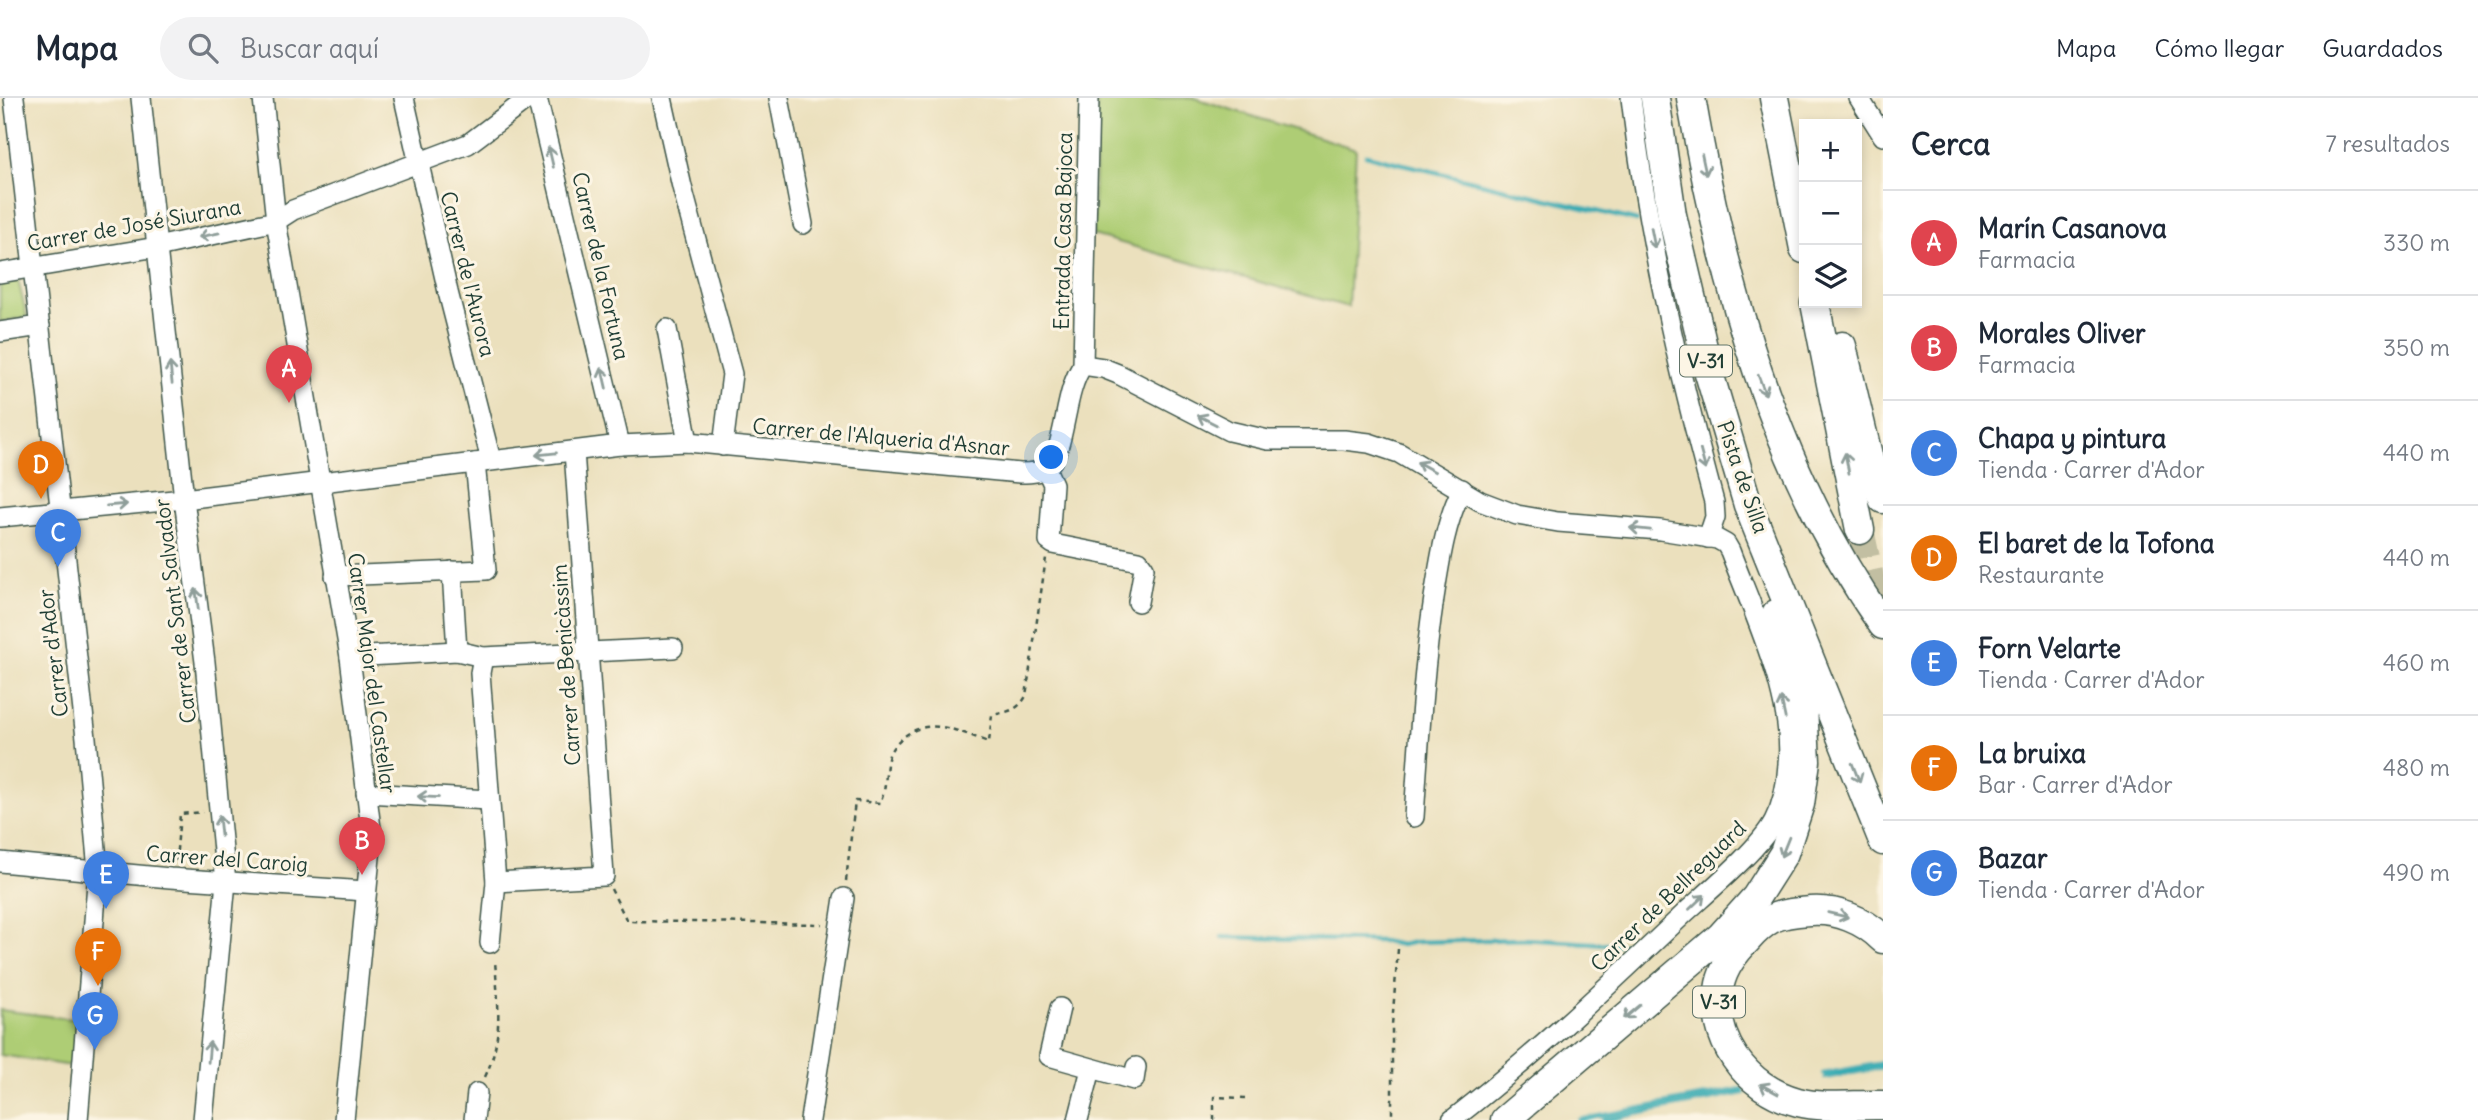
<!DOCTYPE html>
<html lang="es">
<meta charset="utf-8">
<style>
:root{--surface:#fff;--page:#f2f2f3;--text:#1f2937;--muted:#747a83;--line:#e0e1e3;--accent:#0f766e}
body{margin:0;font-family:Delius,sans-serif;background:var(--page);color:var(--text)}
.controls{position:absolute;right:21px;top:21px;display:grid;overflow:hidden;border-radius:0px;box-shadow:0 4px 10px #0003}
.controls button{width:63px;height:63px;display:grid;place-items:center;padding:0;border:0;border-bottom:2px solid var(--line);background:var(--surface);color:var(--text);font:35px sans-serif}
.you{position:absolute;left:1052px;top:360px;width:24px;height:24px;margin:-18px;border:5px solid #fff;border-radius:50%;background:#1a73e8;box-shadow:0 0 0 10px #1a73e833}
.badge{display:grid;place-items:center;width:46px;height:46px;border-radius:50%;background:var(--accent);color:#fff;font-size:23px;font-weight:700}
.pin{position:absolute;translate:-50% -58px;filter:drop-shadow(0 2px 4px #0008)}
.pin::after{content:'';position:absolute;top:37px;width:24px;height:21px;background:inherit;clip-path:polygon(0 0,100% 0,50% 100%)}
.list{margin:0;padding:0;list-style:none}
h2{display:flex;justify-content:space-between;align-items:center;height:91px;margin:0;padding:0 28px;font-size:30px}
h2 small{font-size:23px;font-weight:400;color:var(--muted)}
.list li{display:grid;grid-template-columns:46px 1fr auto;gap:21px;align-items:center;box-sizing:border-box;height:105px;padding:0 28px;border-top:2px solid var(--line)}
.list b{display:block;font-size:26px;white-space:nowrap}
.list p{margin:0;font-size:23px;white-space:nowrap;color:var(--muted)}
.list em{font-size:23px;font-style:normal;color:var(--muted)}
.icon{flex:none;width:38px;height:38px;fill:none;stroke:currentColor;stroke-width:2;stroke-linecap:round;stroke-linejoin:round}
.map{position:relative;flex:none;width:1883px;height:1022px;overflow:hidden}
header{display:flex;align-items:center;gap:42px;box-sizing:border-box;height:98px;padding:0 35px;background:var(--surface);border-bottom:2px solid var(--line)}
header strong{font-size:33px}
nav{display:flex;gap:38px;margin-inline-start:auto;font-size:24px}
.search{width:490px;height:63px;background:var(--page);display:flex;align-items:center;gap:18px;box-sizing:border-box;padding:0 24px;border-radius:38px;color:var(--muted);font-size:26px}
main{display:flex}
aside{flex:1;background:var(--surface)}
.map>svg:first-child{display:block}
.green{fill:#aecd75;stroke:#668554;stroke-width:2}
.lines{fill:none;stroke-linecap:round;stroke-linejoin:round}
.stream{stroke:#39abb3;stroke-width:4.5}
.highway-tunnel{stroke:#c2bfa2;stroke-width:28;stroke-dasharray:28 14;stroke-linecap:butt}
.minor-casing{stroke:#3e5549;stroke-width:22}
.highway-casing{stroke:#3e5549;stroke-width:31}
.path{stroke:#3e5549;stroke-width:2.5;stroke-dasharray:5 5;stroke-linecap:butt}
.minor{stroke:#fff;stroke-width:19}
.highway{stroke:#fff;stroke-width:28}
.oneway{stroke:#8f9e9a}
.labels{text-anchor:middle;dominant-baseline:central;stroke-width:6;stroke-linejoin:round;paint-order:stroke}
.shield{fill:#fcf5e5;stroke:#617469;stroke-width:2}
.shield-label{font-size:19px;font-weight:bold;fill:#1f3d34}
.street-label{font-size:21px;fill:#1f3d34;stroke:#fcf5e5}
</style>
<header>
<strong>Mapa</strong>
<div class="search"><svg class="icon" aria-label="search" viewBox="0 0 24 24"><circle cx="10" cy="10" r="6"/><path d="M15 15l6 6"/></svg>Buscar aquí</div>
<nav><a>Mapa</a><a>Cómo llegar</a><a>Guardados</a></nav>
</header>
<main>
<div class="map">
<svg width="1883" height="1022" viewBox="0 0 1883 1022">
<rect width="100%" height="100%" fill="#fcf5e5"/>
<filter id="ink" filterUnits="userSpaceOnUse"><feTurbulence type="fractalNoise" baseFrequency=".0143" numOctaves="2"/><feDisplacementMap in="SourceGraphic" scale="14" xChannelSelector="R" yChannelSelector="G"/><feConvolveMatrix kernelMatrix="1 2 1 2 8 2 1 2 1" color-interpolation-filters="sRGB"/></filter>
<filter id="wash" filterUnits="userSpaceOnUse"><feTurbulence type="fractalNoise" baseFrequency=".00686" numOctaves="4" result="noise"/><feDisplacementMap in="SourceGraphic" scale="28" xChannelSelector="R" yChannelSelector="G"/><feGaussianBlur stdDeviation="1.57" result="paint"/><feColorMatrix in="noise" values="0 0 0 0 0 0 0 0 0 0 0 0 0 0 0 0 0 1.4 0 .05"/><feComposite in="paint" operator="in"/></filter>
<g filter="url(#wash)">
<rect width="100%" height="100%" fill="#ebe0bd"/>
<!-- green -->
<g class="green">
<path d="M1097,0H1195L1356,51L1348,209L1093,137Z"/>
<path d="M18,182L27,219L0,224V186Z"/>
<path d="M0,912L79,922L78,969L0,957Z"/>
</g>
<g class="lines">
<!-- stream -->
<g class="stream">
<path d="M1366,57L1637,123"/>
<path d="M1222,839L1381,843L1401,847L1415,844L1523,841L1626,847"/>
<path d="M1823,976L1883,965"/>
<path d="M1825,980L1883,969"/>
<path d="M1579,1022L1743,991"/>
<path d="M1604,1022L1744,995"/>
</g>
</g>
</g>
<g filter="url(#ink)">
<g class="lines">
<!-- highway-tunnel -->
<path class="highway-tunnel" d="M1860,432L1879,521"/>
<defs>
<g id="minor">
<path d="M14,0L86,640L98,773L78,1022"/>
<path d="M141,0L184,401L205,564L226,784L203,1022"/>
<path d="M263,0L276,123L350,559L372,739L344,1022"/>
<path d="M404,0L448,194L491,362"/>
<path d="M537,0L620,347"/>
<path d="M662,0L682,89L732,276L723,348"/>
<path d="M779,0L803,126"/>
<path d="M1631,0C1647,137 1678,271 1714,404L1715,419L1708,440"/>
<path d="M1859,0L1883,38"/>
<path d="M0,175L157,149L276,123L293,112L468,46L529,0"/>
<path d="M667,231L688,344"/>
<path d="M0,234L40,228"/>
<path d="M1083,267L1103,270L1118,276L1229,333L1268,342H1344L1369,345L1399,355L1480,403L1517,417L1558,424L1660,432L1717,441L1726,446L1730,453C1753,514 1795,601 1788,666C1787,685 1783,706 1774,723C1760,750 1710,792 1686,814C1610,886 1535,958 1452,1022"/>
<path d="M1045,369L1053,386L1049,443L1053,446L1139,463L1144,470L1138,504"/>
<path d="M0,419L184,401L620,347L688,344L1020,375C1030,375 1043,375 1050,366C1067,343 1064,293 1083,267L1089,0"/>
<path d="M452,473L457,553"/>
<path d="M335,478L486,472L475,365"/>
<path d="M350,559L457,553L483,559L673,550"/>
<path d="M483,559L480,575L496,784L490,845"/>
<path d="M366,695L489,702"/>
<path d="M1414,719C1419,645 1423,572 1434,500C1440,462 1445,425 1462,391"/>
<path d="M0,764L170,780L366,793"/>
<path d="M496,784L604,778L574,353"/>
<path d="M1060,910L1049,958L1134,982L1136,969"/>
<path d="M474,1022L477,995"/>
<path d="M810,1022L844,800"/>
<path d="M1078,1022L1091,971"/>
</g>
<g id="highway">
<path d="M1655,0L1672,117L1709,275L1748,407L1883,743"/>
<path d="M1691,0C1723,185 1774,372 1883,527"/>
<path d="M1774,0L1804,151"/>
<path d="M1815,205L1860,432"/>
<path d="M1842,248L1872,374L1883,401"/>
<path d="M1883,841C1864,822 1837,811 1810,813C1798,814 1784,815 1773,820C1764,825 1755,833 1748,841C1736,853 1724,868 1720,886C1708,939 1746,991 1798,1004C1825,1011 1855,1006 1883,1007"/>
<path d="M1505,1022L1720,839L1756,799L1784,755L1800,706L1806,663L1803,610L1776,516"/>
</g>
</defs>
<!-- minor casing -->
<use href="#minor" class="minor-casing"/>
<!-- highway casing -->
<use href="#highway" class="highway-casing"/>
<!-- path -->
<g class="path">
<path d="M176,763L180,716L203,714"/>
<path d="M846,783L855,703L880,705C888,685 884,675 889,657C891,651 897,644 902,640C931,617 958,634 989,644L992,617C1007,614 1018,613 1026,598L1046,460"/>
<path d="M611,791L627,823L822,826"/>
<path d="M1398,851L1392,927V1020L1434,1022"/>
<path d="M485,979C504,938 498,906 495,863"/>
<path d="M1214,1022V999L1245,1000"/>
</g>
<!-- minor -->
<use href="#minor" class="minor"/>
<!-- highway -->
<use href="#highway" class="highway"/>
</g>
<!-- one-way arrows -->
<defs><path id="oneway-shaft" d="M-6 0H5M1.5-3L5.5 0L1.5 3" fill="none" stroke-width="1.6" stroke-linecap="round" stroke-linejoin="round" transform="scale(1.75)"/></defs>
<g class="oneway">
<use href="#oneway-shaft" transform="translate(551 59) rotate(-103)"/>
<use href="#oneway-shaft" transform="translate(1704 67) rotate(78)"/>
<use href="#oneway-shaft" transform="translate(209 137) rotate(168)"/>
<use href="#oneway-shaft" transform="translate(1653 140) rotate(79)"/>
<use href="#oneway-shaft" transform="translate(171 275) rotate(-96)"/>
<use href="#oneway-shaft" transform="translate(604 280) rotate(-103)"/>
<use href="#oneway-shaft" transform="translate(1762 287) rotate(69)"/>
<use href="#oneway-shaft" transform="translate(1207 322) rotate(-153)"/>
<use href="#oneway-shaft" transform="translate(546 356) rotate(174)"/>
<use href="#oneway-shaft" transform="translate(1703 362) rotate(75)"/>
<use href="#oneway-shaft" transform="translate(1847 365) rotate(-101)"/>
<use href="#oneway-shaft" transform="translate(1426 369) rotate(-151)"/>
<use href="#oneway-shaft" transform="translate(117 407) rotate(-5)"/>
<use href="#oneway-shaft" transform="translate(1640 431) rotate(-174)"/>
<use href="#oneway-shaft" transform="translate(197 501) rotate(-97)"/>
<use href="#oneway-shaft" transform="translate(1783 610) rotate(-102)"/>
<use href="#oneway-shaft" transform="translate(1856 675) rotate(68)"/>
<use href="#oneway-shaft" transform="translate(428 699) rotate(-177)"/>
<use href="#oneway-shaft" transform="translate(220 728) rotate(-96)"/>
<use href="#oneway-shaft" transform="translate(1785 749) rotate(112)"/>
<use href="#oneway-shaft" transform="translate(1697 804) rotate(-44)"/>
<use href="#oneway-shaft" transform="translate(1838 817) rotate(13)"/>
<use href="#oneway-shaft" transform="translate(1632 914) rotate(140)"/>
<use href="#oneway-shaft" transform="translate(209 954) rotate(-85)"/>
<use href="#oneway-shaft" transform="translate(1769 991) rotate(-151)"/>
</g>
</g>
<g class="labels">
<!-- shield labels -->
<g class="shield">
<rect x="1680" y="247.5" width="52" height="31" rx="5"/>
<rect x="1693" y="888.5" width="52" height="31" rx="5"/>
</g>
<g class="shield-label">
<text x="1706" y="263">V-31</text>
<text x="1719" y="904">V-31</text>
</g>
<!-- street labels -->
<g class="street-label">
<text transform="translate(134 127) rotate(-10)">Carrer de José Siurana</text>
<text transform="translate(1063 133) rotate(-89)">Entrada Casa Bajoca</text>
<text transform="translate(601 168) rotate(77)">Carrer de la Fortuna</text>
<text transform="translate(468 176) rotate(76)">Carrer de l'Aurora</text>
<text transform="translate(881 339) rotate(5)">Carrer de l'Alqueria d'Asnar</text>
<text transform="translate(1743 379) rotate(71)">Pista de Silla</text>
<text transform="translate(175 513) rotate(-97)">Carrer de Sant Salvador</text>
<text transform="translate(53 555) rotate(-97)">Carrer d'Ador</text>
<text transform="translate(566 567) rotate(-94)">Carrer de Benicàssim</text>
<text transform="translate(372 575) rotate(82)">Carrer Major del Castellar</text>
<text transform="translate(227 761) rotate(4)">Carrer del Caroig</text>
<text transform="translate(1668 798) rotate(-44)">Carrer de Bellreguard</text>
</g>
</g>
</svg>
<div class="controls">
<button>+</button>
<button>−</button>
<button><svg class="icon" aria-label="layers" viewBox="0 0 24 24"><path d="M12 4l9 5-9 5-9-5zM3 14l9 5 9-5"/></svg></button>
</div>
<div class="you"></div>
<div class="pin badge" style="left:289px;top:305px;background:#e0444e">A</div>
<div class="pin badge" style="left:362px;top:777px;background:#e0444e">B</div>
<div class="pin badge" style="left:58px;top:469px;background:#3f7fe0">C</div>
<div class="pin badge" style="left:41px;top:401px;background:#e8710a">D</div>
<div class="pin badge" style="left:106px;top:811px;background:#3f7fe0">E</div>
<div class="pin badge" style="left:98px;top:888px;background:#e8710a">F</div>
<div class="pin badge" style="left:95px;top:952px;background:#3f7fe0">G</div>
</div>
<aside>
<h2>Cerca<small>7 resultados</small></h2>
<ul class="list">
<li><span class="badge" style="background:#e0444e">A</span><div><b>Marín Casanova</b><p>Farmacia</p></div><em>330 m</em></li>
<li><span class="badge" style="background:#e0444e">B</span><div><b>Morales Oliver</b><p>Farmacia</p></div><em>350 m</em></li>
<li><span class="badge" style="background:#3f7fe0">C</span><div><b>Chapa y pintura</b><p>Tienda · Carrer d'Ador</p></div><em>440 m</em></li>
<li><span class="badge" style="background:#e8710a">D</span><div><b>El baret de la Tofona</b><p>Restaurante</p></div><em>440 m</em></li>
<li><span class="badge" style="background:#3f7fe0">E</span><div><b>Forn Velarte</b><p>Tienda · Carrer d'Ador</p></div><em>460 m</em></li>
<li><span class="badge" style="background:#e8710a">F</span><div><b>La bruixa</b><p>Bar · Carrer d'Ador</p></div><em>480 m</em></li>
<li><span class="badge" style="background:#3f7fe0">G</span><div><b>Bazar</b><p>Tienda · Carrer d'Ador</p></div><em>490 m</em></li>
</ul>
</aside>
</main>
